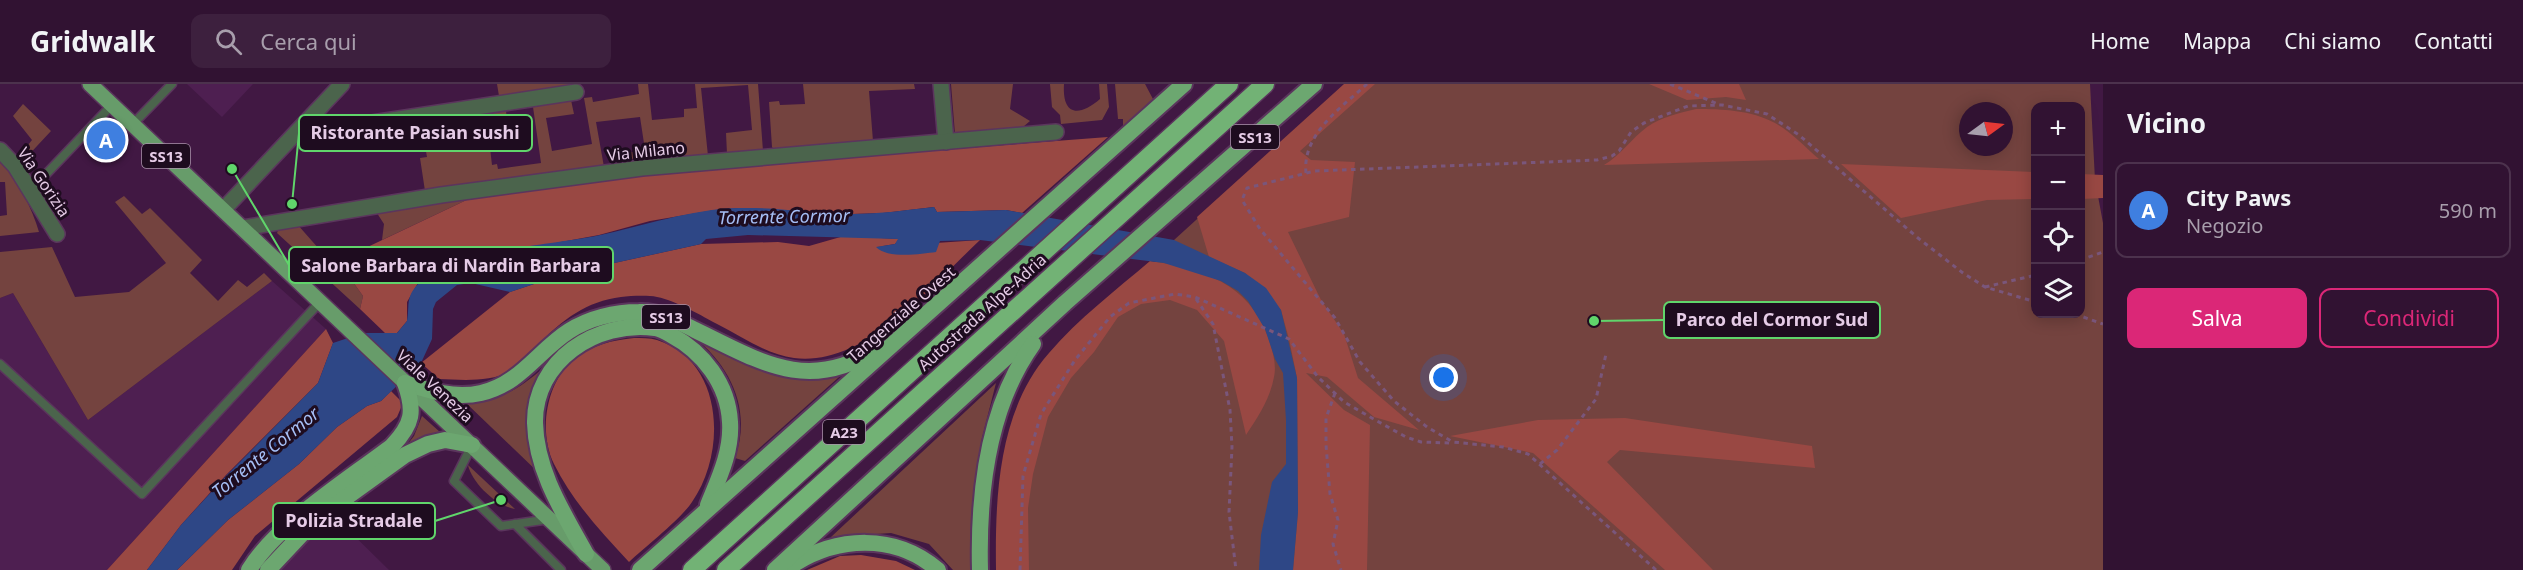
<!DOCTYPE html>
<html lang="it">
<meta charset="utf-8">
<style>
:root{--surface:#311232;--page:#3d203e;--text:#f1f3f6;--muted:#a89eac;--line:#4c324d;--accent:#db2777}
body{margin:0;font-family:"Noto Sans",sans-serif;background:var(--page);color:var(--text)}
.controls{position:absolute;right:18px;top:18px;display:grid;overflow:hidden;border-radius:12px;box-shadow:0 3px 15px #0003}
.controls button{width:54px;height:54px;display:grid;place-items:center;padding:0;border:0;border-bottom:2px solid var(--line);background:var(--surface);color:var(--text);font:30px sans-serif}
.compass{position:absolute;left:1959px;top:18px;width:54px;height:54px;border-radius:50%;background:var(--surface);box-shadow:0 3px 15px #0003;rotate:75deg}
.you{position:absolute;left:1444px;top:294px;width:21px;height:21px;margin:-15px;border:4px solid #fff;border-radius:50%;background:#1a73e8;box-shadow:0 0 0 9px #1a73e833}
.badge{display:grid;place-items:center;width:39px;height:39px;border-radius:50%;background:var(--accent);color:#fff;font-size:20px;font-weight:700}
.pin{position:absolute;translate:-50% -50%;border:3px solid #fff;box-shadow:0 2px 6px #0006}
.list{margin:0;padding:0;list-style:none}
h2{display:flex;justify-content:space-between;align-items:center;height:78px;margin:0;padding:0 24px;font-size:26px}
h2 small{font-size:20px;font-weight:400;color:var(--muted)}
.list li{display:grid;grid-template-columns:39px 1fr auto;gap:18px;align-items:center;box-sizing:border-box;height:96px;margin:0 12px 12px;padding:0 12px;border:2px solid var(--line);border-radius:12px}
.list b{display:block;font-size:22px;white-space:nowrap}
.list p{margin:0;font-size:20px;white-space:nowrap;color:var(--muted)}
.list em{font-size:20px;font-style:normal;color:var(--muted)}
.actions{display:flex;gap:12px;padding:18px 24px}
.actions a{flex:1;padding:14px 0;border:2px solid var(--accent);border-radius:12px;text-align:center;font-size:21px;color:var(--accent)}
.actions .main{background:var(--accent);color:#fff}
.icon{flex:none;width:33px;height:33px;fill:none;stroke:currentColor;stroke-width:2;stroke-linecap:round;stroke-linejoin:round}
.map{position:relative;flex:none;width:2103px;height:486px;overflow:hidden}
header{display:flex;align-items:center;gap:36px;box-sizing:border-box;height:84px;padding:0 30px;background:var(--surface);border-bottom:2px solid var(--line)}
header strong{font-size:28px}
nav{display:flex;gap:33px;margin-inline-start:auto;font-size:21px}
.search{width:420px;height:54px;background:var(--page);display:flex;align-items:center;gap:15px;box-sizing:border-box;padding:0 21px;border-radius:12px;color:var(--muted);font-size:22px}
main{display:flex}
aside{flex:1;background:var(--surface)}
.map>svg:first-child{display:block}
.built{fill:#4e1f51}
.green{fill:#74433f;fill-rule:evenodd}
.forest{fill:#994843}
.water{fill:#2e4786}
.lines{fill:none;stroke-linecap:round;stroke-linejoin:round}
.service-casing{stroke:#5b355d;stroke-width:11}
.minor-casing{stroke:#5b355d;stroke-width:18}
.primary-casing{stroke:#5b355d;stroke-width:18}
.trunk-casing{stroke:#5b355d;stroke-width:20}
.motorway-casing{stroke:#5b355d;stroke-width:21}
.path{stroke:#7a567b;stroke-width:3;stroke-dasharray:4.5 4.5;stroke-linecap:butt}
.service{stroke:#4b644c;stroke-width:8}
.minor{stroke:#4b644c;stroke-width:15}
.primary{stroke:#679c6a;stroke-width:15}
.trunk{stroke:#6ca770;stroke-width:16}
.motorway{stroke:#72b275;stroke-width:18}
.labels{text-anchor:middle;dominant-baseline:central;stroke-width:6;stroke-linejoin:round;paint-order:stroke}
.shield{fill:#1e0c1f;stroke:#a992aa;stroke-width:1.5}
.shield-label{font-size:15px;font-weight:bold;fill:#e5cbe6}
.street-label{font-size:16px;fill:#e5cbe6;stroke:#1e0c1f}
.water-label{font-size:18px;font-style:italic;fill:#a5bef5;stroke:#1e0c1f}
.leader{fill:none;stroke:#60d56b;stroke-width:2}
.callout-dot{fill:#60d56b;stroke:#1e0c1f;stroke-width:2}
.callout{fill:#1e0c1f;stroke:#60d56b;stroke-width:2}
.callout-label{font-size:18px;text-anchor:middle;font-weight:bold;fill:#e5cbe6}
</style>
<header>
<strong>Gridwalk</strong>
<div class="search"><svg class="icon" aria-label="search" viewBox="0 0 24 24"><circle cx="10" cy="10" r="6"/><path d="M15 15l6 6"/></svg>Cerca qui</div>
<nav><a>Home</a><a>Mappa</a><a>Chi siamo</a><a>Contatti</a></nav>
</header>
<main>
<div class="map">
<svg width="2103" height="486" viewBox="0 0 2103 486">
<rect width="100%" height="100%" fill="#411843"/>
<!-- built -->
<g class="built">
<path d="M187,0H253L222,33Z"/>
<path d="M272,197L326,245L107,486H0V214L13,209L88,336Z"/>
<path d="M335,433L389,486H279L299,464Z"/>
</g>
<!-- green -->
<g class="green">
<path d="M497,0H576L499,12Z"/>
<path d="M638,0H648L652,36L684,33V25L697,24L695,0H758L763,67L727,70L726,49L752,46L748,1L701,4L708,72L678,75L675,67L655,69L656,77L647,76L646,73L615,77L614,71L645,66L640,33L596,38L604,83L425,107L420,74L427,73L425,62H422L418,41L506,27L507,35L487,38L492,81L497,80L498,85L541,79L533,23L571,16L574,30L546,34L552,67L592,60L584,14L592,13L593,18L639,10Z"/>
<path d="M803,0H914L915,5L869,7L873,57L774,66L772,63L769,18L779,17L780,21L805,20Z"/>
<path d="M951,0H1013L1010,25L1030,37L1023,43L955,50Z"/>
<path d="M1050,0H1064C1062,32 1079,33 1100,15L1099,0H1107L1109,23L1102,36L1061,40L1060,31L1052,23Z"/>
<path d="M1115,0H1145L1153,15L1123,43V35H1118Z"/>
<path d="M1346,0H2090L2095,96L2103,139V486H996L1006,361L1174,156ZM2036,22H2080V230H2036ZM1968,27H2004V63H1968Z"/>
<path d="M23,20L51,47L23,77L19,72L32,56L13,32Z"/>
<path d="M0,77C18,96 32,124 39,148L0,152V132L7,131L5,98H0Z"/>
<path d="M124,112L142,130L150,124L202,176L190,189L218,217L238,196L247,203L264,189L272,197L88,336L13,209L0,214V168L52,163L75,213L129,208L166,179L115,118Z"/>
<path d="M475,112L382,156L384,140L375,126Z"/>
<path d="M297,140L327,174L338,177L363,212L360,225L277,149L279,144Z"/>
<path d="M694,253L817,294L839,293L745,377L735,374C752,326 731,283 694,253Z"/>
<path d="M546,282L535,307L541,391L466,319C508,312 513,309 546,282Z"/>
<path d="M996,299L982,354L973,411L972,486H953L929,460L891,449L831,453Z"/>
<path d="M422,332L441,349L417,355L407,361L414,352Z"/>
<path d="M468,381L515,425C496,422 472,399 468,381Z"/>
</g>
<!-- forest -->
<g class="forest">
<path d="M1344,0H1375L1300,67L1311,76L1355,78L1349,133L1288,148L1321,216L1344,250L1358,294L1419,346L1374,333L1327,293L1306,289L1344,326L1370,341L1367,486H1293L1298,428L1297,294L1289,255L1281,226L1245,189L1209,173L1197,133Z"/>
<path d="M1649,0H1739L1746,16L1726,13L1687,16Z"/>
<path d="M1696,25C1722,25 1751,26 1775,39C1791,48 1805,63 1819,75L1604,81C1621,71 1631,55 1647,43C1661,33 1680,29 1696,25Z"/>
<path d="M1108,53L1022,129L1006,126L937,128L934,123L883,129L852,130L740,124L715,126L650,137L599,151L469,175L418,199L407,218V237L397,249H385L360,225L363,212L338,177L475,112L668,87Z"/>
<path d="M1841,80L2035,88V115L1987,116L1901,134Z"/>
<path d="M2081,90L2103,91V114L2081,115Z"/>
<path d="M844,152L899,155L895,160L877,163L980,156C932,201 866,283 794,274C768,271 742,253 719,241C702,232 677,217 657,213C647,211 631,212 621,213C587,217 562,236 540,259C533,266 526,277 518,283C496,299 464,296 439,295L421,279L510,208L564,190L701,160L778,158L809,162Z"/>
<path d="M1150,177C1202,184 1249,200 1268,253C1272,266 1277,279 1274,293C1270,315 1258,333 1246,351L1224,257L1197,226L1170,216L1141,220L1118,233L1094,268L1071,294L1048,333L1033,390L1028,424L1029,486H996C995,413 998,327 1049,269C1078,235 1116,206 1150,177Z"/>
<path d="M326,245L333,259L318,299L226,391L181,441L147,486H107Z"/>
<path d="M634,254C641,254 650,254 657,256C724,277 727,368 692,418C680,436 646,462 629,478C601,448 573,418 554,380C538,348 546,298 574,275C592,261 613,256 634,254Z"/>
<path d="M391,307L403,319L397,333L255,452L232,486H177L228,436L299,380L337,343L367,322L381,317Z"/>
<path d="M1625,334L1812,362L1815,384L1620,366L1607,378L1713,486H1665L1533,369L1450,352L1538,336Z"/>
<path d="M861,471L896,477L915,486H807L840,472Z"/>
</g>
<!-- water -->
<path class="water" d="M934,123L937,128L1006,126L1174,156L1245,189L1266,204L1281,226L1297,294L1298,428L1293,486H1259L1261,451L1272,398L1286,380V336L1283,289L1275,275L1265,245L1248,217L1238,207L1221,197L1164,179L980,156L940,157L936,168C921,170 887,175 876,163L895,160L898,155L748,151L706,155L701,160L564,190L510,208L471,199L457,201L436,218L433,225L432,255L421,279L381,317L367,322L337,343L299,380L228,436L177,486H147L181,441L227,391L318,299L333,259L363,249H397L407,237C410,222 405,214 418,200C449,166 552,161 596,152C644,142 690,125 739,124C777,123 815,130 853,130C880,130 907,126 934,123Z"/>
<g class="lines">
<defs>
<g id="service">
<path d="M133,40L172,0"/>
<path d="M30,107L112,21"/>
<path d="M0,280L142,410L320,218"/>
<path d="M472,361L454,397L501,442L550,435"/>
<path d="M515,440L561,486"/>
</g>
<g id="minor">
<path d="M941,0L946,58"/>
<path d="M301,45L326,46L576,8"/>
<path d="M0,66L15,82L57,150"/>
<path d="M223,126L342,0"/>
<path d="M243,144L441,111L642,84L1056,48"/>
</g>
<path id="primary" d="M90,0L603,486"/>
<g id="trunk">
<path d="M405,299C430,307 455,315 481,309C519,301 539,266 569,247C589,234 615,228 639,228C659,227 677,237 695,246C759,277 808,310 877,265"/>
<path d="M586,470C564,430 536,387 535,339C534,277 596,236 655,244C660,245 666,248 671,251C703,268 728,300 730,338C732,367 719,394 708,421"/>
<path d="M791,482C837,452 895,449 938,486"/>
<path d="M249,486C277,440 349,395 392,362C413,340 415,327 405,299"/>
<path d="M268,486L315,436L405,371L428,360L445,356L472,361"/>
<path d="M640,486L1184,0"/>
<path d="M775,486L1065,219L1314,0"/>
<path d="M980,486C978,409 987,324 1033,260"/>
</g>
<g id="motorway">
<path d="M692,486L1229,0"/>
<path d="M726,486L1265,0"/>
</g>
</defs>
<!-- service casing -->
<use href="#service" class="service-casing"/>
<!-- minor casing -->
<use href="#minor" class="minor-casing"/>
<!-- primary casing -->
<use href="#primary" class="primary-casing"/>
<!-- trunk casing -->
<use href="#trunk" class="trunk-casing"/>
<!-- motorway casing -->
<use href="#motorway" class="motorway-casing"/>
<!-- path -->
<g class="path">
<path d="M1670,0L1720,21"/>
<path d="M1306,89C1302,50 1341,24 1367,0"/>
<path d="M2080,176L2103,168"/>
<path d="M1985,203L2036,191"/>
<path d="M1196,215L1213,240L1230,326L1232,363L1229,428L1236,486"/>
<path d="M2075,230L2103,240"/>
<path d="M1335,309L1326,334V361L1330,410L1338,436L1333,460L1341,486"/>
<path d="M1540,380L1557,366L1596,315L1606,270"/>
<path d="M1020,486L1023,392L1041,330L1075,276L1110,233L1129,219L1175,210L1195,213L1289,255L1318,293L1344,318L1377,337L1406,353L1421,358L1451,359"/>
<path d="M1656,486L1528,370L1503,363L1453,358L1427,343L1394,317L1360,278L1335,234L1260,145L1242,116L1247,104L1315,87L1597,76L1612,72L1619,67L1631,48L1644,39L1688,22L1722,21L1767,30L1799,51L1918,154L1963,189L1985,203L2036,218"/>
</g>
<!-- service -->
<use href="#service" class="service"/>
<!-- minor -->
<use href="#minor" class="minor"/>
<!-- primary -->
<use href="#primary" class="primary"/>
<!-- trunk -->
<use href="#trunk" class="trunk"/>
<!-- motorway -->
<use href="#motorway" class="motorway"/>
</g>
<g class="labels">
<!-- shield labels -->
<g class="shield">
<rect x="1231" y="41" width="48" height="24" rx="4.5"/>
<rect x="142" y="60" width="48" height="24" rx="4.5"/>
<rect x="642" y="221" width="48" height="24" rx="4.5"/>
<rect x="823" y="336" width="42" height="24" rx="4.5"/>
</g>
<g class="shield-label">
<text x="1255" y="53">SS13</text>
<text x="166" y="72">SS13</text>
<text x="666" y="233">SS13</text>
<text x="844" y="348">A23</text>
</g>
<!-- street labels -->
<g class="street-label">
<text transform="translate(646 67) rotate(-6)">Via Milano</text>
<text transform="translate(44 98) rotate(56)">Via Gorizia</text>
<text transform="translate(982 228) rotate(-42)">Autostrada Alpe-Adria</text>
<text transform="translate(901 230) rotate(-41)">Tangenziale Ovest</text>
<text transform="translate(435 302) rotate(43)">Viale Venezia</text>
</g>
<!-- water labels -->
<g class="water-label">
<text transform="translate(784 132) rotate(-1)">Torrente Cormor</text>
<text transform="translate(265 368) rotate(-39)">Torrente Cormor</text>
</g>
</g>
<!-- callouts -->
<path class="leader" d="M292 120L299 49M232 85L289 181M1594 237L1664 236M501 416L435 437"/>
<g class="callout-dot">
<circle cx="292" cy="120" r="6"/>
<circle cx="232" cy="85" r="6"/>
<circle cx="1594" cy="237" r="6"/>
<circle cx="501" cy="416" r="6"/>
</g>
<g class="callout">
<rect x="299" y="31" width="233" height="36" rx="6"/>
<rect x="289" y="163" width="324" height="36" rx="6"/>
<rect x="1664" y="218" width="216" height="36" rx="6"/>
<rect x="273" y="419" width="162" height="36" rx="6"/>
</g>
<g class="callout-label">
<text x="415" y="55">Ristorante Pasian sushi</text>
<text x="451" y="188">Salone Barbara di Nardin Barbara</text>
<text x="1772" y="242">Parco del Cormor Sud</text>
<text x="354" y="443">Polizia Stradale</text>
</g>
</svg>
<div class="controls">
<button>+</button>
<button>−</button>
<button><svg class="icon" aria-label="locate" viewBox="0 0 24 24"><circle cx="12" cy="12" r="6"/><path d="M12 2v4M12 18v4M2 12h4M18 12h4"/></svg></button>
<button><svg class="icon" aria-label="layers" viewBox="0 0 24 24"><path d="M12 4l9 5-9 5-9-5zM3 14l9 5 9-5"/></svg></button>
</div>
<svg class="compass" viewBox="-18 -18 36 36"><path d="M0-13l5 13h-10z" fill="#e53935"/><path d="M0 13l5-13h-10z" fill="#a89eac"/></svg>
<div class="you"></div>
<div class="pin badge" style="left:106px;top:56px;background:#3f7fe0">A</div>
</div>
<aside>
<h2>Vicino<small></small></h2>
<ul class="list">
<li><span class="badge" style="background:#3f7fe0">A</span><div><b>City Paws</b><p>Negozio</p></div><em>590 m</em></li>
</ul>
<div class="actions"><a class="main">Salva</a><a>Condividi</a></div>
</aside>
</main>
